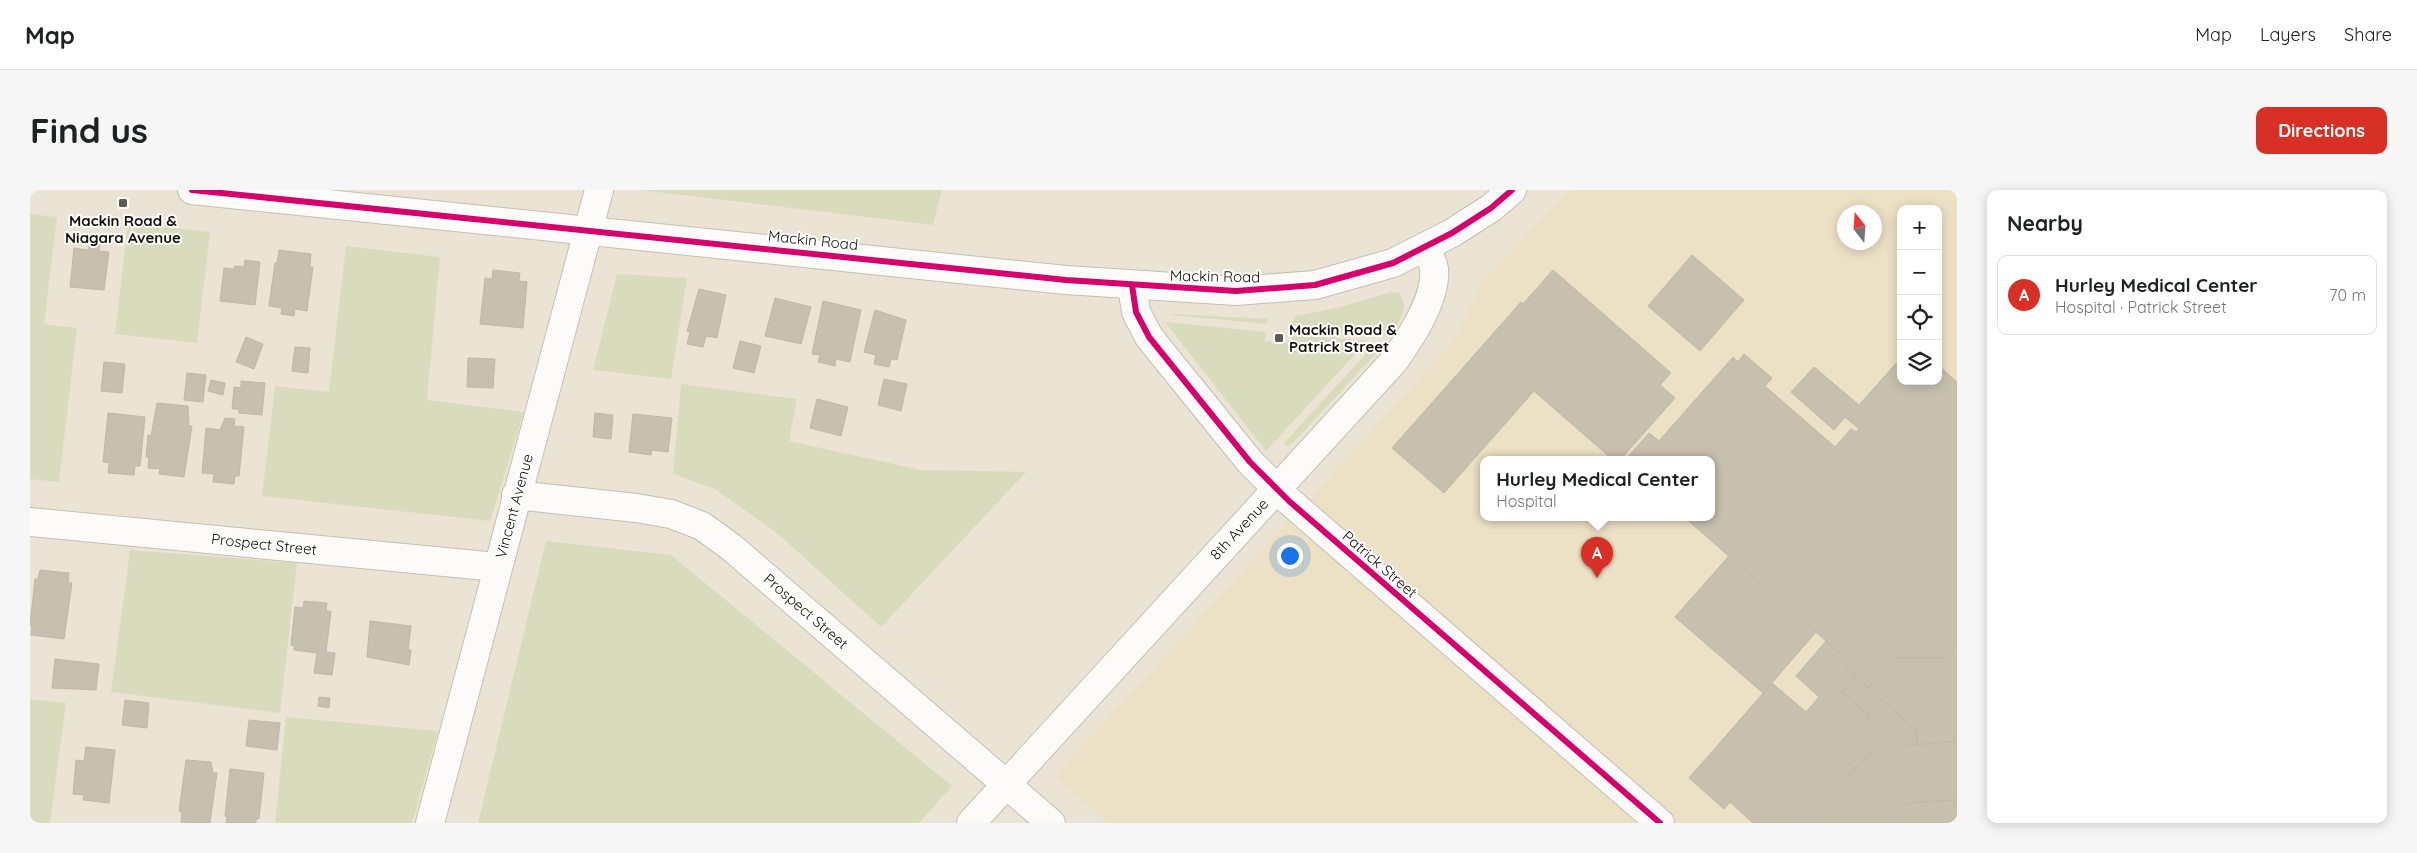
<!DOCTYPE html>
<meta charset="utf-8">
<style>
:root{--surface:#fff;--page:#f6f6f6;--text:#202124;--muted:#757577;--line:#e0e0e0;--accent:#d93025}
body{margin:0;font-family:Quicksand,sans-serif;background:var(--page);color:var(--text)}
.controls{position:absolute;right:15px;top:15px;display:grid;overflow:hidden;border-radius:10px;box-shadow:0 2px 12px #0003}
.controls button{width:45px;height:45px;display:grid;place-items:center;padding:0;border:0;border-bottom:1px solid var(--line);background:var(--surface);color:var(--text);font:25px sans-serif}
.compass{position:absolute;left:1807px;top:15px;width:45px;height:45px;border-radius:50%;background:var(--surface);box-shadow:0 2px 12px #0003;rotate:343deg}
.you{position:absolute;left:1259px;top:365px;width:18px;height:18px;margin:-12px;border:4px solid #fff;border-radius:50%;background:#1a73e8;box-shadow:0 0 0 8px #1a73e833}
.badge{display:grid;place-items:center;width:32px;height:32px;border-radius:50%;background:var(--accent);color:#fff;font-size:16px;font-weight:700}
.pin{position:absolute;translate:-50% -41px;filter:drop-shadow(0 1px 2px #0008)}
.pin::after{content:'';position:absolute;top:26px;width:18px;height:15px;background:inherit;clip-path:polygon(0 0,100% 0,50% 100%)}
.popup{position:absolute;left:1450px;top:266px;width:235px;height:65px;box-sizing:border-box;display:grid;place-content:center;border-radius:10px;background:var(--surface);filter:drop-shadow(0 1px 4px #0005);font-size:16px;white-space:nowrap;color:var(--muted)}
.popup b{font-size:19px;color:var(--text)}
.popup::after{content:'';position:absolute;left:50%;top:100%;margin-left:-10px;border:10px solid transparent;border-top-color:var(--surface)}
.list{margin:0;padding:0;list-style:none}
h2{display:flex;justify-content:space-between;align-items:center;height:65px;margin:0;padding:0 20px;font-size:21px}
h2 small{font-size:16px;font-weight:400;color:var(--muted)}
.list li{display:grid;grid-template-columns:32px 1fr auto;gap:15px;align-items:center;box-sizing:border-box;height:80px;margin:0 10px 10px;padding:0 10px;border:1px solid var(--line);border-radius:10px}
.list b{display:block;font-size:19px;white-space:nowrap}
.list p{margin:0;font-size:16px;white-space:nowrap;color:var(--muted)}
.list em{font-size:16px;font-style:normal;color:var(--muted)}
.icon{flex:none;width:28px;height:28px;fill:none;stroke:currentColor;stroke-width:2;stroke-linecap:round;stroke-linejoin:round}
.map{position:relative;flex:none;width:1927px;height:633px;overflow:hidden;border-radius:10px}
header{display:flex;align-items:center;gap:30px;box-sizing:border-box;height:70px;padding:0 25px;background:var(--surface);border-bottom:1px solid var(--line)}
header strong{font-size:24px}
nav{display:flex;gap:28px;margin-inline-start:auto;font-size:18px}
.intro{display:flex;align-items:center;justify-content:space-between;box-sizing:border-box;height:120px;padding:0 30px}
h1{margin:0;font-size:35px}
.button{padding:12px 22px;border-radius:10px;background:var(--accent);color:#fff;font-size:18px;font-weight:700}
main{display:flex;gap:30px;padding:0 30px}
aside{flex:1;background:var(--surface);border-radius:10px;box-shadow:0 2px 12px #0003}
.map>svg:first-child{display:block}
.built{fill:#ece0c5;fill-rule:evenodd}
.green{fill:#d9dbbd}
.building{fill:#c8c0ae;stroke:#bdb8ac}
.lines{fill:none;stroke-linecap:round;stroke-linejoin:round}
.minor-casing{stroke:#c4bfb2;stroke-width:30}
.tertiary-casing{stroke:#c4bfb2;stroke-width:30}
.minor{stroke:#fcfbf9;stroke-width:28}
.tertiary{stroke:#fcfbf9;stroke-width:28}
.cycleway-casing{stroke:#fff;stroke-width:9}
.cycleway{stroke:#d6006c;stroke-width:6}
.poi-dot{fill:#5f5a4e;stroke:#fff;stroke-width:2}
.labels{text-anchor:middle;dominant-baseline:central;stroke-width:4;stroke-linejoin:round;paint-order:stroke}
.poi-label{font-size:15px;font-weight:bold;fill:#140f06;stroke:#fff}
.street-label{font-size:15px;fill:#140f06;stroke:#fff}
</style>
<header>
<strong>Map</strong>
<nav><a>Map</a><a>Layers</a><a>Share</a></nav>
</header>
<div class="intro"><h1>Find us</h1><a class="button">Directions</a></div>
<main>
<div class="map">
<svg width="1927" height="633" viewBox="0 0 1927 633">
<rect width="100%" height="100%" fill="#ebe4d4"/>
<!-- built -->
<path class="built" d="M1541,0H1927V633H1078L1025,586L1424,151L1454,89ZM1871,19H1908V191H1871ZM1814,22H1844V52H1814ZM1453,269H1681V327H1453Z"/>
<!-- green -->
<g class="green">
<path d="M610,0H912L903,35Z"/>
<path d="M0,24L27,27L14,134L47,138L29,292L0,289Z"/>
<path d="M98,33L180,42L167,153L85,144Z"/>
<path d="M316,56L410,67L397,210L494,222L460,331L232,306L245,196L299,202Z"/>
<path d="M587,84L657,88L641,189L563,180Z"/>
<path d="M1361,102L1369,103C1381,117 1368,133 1359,146L1263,137L1265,126L1311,117Z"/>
<path d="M1144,124L1238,129L1237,134L1141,125Z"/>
<path d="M1135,132L1236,142L1235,151L1261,154L1262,144L1337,151L1236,261Z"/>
<path d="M1346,153H1356L1259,257L1254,253Z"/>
<path d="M651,194L767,209L759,251L891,280L996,282L851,437L748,344L685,299L643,284Z"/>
<path d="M516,351L641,365L922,596L889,633H448Z"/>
<path d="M100,360L267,373L250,523L81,502Z"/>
<path d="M0,509L36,513L20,633H0Z"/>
<path d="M256,527L408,541L382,633H245Z"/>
</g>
<!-- building -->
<g class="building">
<path d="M59,53L70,54L69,61L79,62L74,100L40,97L44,58L58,60Z"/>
<path d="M249,60L281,64L280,77H283L277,121L265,119L264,126L251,124L252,118L239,116L245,73H247Z"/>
<path d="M1662,65L1714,110L1670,161L1618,116Z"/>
<path d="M215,70L230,72L225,115L190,111L194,78L204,79L205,76L214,77Z"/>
<path d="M463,80L490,83L489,91L497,92L493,138L450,134L455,88L462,89Z"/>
<path d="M1523,80L1641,183L1630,195L1645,208L1591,269H1582L1504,201L1414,303L1362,258L1484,120L1491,112L1493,114Z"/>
<path d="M669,99L696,105L687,148L676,146L673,157L657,154L660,142L657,141Z"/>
<path d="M745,108L781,117L771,154L735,146Z"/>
<path d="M793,111L831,120L820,172L806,169L805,176L788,172L790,165L782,164Z"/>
<path d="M845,120L876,130L867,170L861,169L859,177L844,174L846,165L834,162Z"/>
<path d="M216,147L233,154L224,179L206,172Z"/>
<path d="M710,151L731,156L724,183L703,178Z"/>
<path d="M265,157L280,158L278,183L262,181Z"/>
<path d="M1714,164L1742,188L1735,196L1805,257L1821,239L1826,242L1829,239L1815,227L1804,240L1761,202L1784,177L1829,215L1871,168V191H1908V175L1927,192V454L1914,468H1866L1838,498L1815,478L1820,472L1654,327H1681V269H1596L1619,243L1629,251L1703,167L1708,172Z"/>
<path d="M438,168L465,169L463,198L437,197Z"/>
<path d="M74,172L95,174L92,203L71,201Z"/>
<path d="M157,183L176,185L173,212L154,210Z"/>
<path d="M854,189L877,194L871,221L848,215Z"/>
<path d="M181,190L195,193L193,205L178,201Z"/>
<path d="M211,191L235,193L232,225L209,223V219H202L204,197L211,198Z"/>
<path d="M787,209L818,217L811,246L780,238Z"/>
<path d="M127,213L158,216L159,236H162L154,287L129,284L130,279L118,278L119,267H116L118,245L121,246Z"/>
<path d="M78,223L115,227L110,276H105L104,285L78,283L79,273L73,272Z"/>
<path d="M565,223L583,225L581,249L563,247Z"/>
<path d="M603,224L642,228L638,262L622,260L621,265L599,262Z"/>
<path d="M195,228L205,229L204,236L214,237L209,286H205L204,294L183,292L184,284L172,283L176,238L190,240Z"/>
<path d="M1699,366L1786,442L1733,503L1645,427Z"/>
<path d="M10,380L39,383L38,393H42L34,449L1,445L2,435H0L5,389H8Z"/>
<path d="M274,411L297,413L296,421H301L296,462L305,463L302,485L284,483L287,463L264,460V456L261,455L265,417L273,418Z"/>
<path d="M340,431L381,436L378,460H381L379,475L337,467Z"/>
<path d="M1796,451L1820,472L1815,478L1826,487L1812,502L1839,526L1807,563L1825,579L1778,633H1723L1700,612L1694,619L1659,588L1742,493L1776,522L1789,507L1766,486Z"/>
<path d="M1927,454V551L1887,555L1886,540L1838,498L1866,468H1914Z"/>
<path d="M25,469L69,474L66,500L22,498Z"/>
<path d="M1826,487L1886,540L1887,555L1873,556L1858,543L1825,579L1807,563L1839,526L1812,502Z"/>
<path d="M289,507L300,508L299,518L288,516Z"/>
<path d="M95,510L119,513L117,538L92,535Z"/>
<path d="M219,530L250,533L247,560L216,556Z"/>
<path d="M1858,543L1873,556L1927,551V610L1877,613L1859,633H1778Z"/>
<path d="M56,557L85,560L79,613L53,610L54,605L43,604L46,570L54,571Z"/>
<path d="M156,570L181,572L183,583H187L180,633L151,632L152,622L149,621Z"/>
<path d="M200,579L234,583L229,629H226V633H196L197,626H195Z"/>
<path d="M1927,610V633H1859L1877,613Z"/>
</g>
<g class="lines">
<defs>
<g id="minor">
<path d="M1102,95L1106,122L1119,147L1220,272L1259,311L1630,633"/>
<path d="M486,305L606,318L641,324L672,336L701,357L1021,633"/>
<path d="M0,332L467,377"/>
<path d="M400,633L569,0"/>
<path d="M941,633L1364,171C1380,149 1407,108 1404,79C1403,72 1399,64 1396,58"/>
</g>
<path id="tertiary" d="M162,0L1036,90L1206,101L1285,95L1363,73L1422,43L1461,18L1482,0"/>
</defs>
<!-- minor casing -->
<use href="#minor" class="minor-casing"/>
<!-- tertiary casing -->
<use href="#tertiary" class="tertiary-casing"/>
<!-- minor -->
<use href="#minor" class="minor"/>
<!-- tertiary -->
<use href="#tertiary" class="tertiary"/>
<defs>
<g id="cycleway">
<path d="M162,0L1036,90L1206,101L1285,95L1363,73L1422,43L1461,18L1482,0"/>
<path d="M1102,95L1106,122L1119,147L1220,272L1259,311L1630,633"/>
</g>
</defs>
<!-- cycleway casing -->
<use href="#cycleway" class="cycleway-casing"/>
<!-- cycleway -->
<use href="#cycleway" class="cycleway"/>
</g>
<!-- markers -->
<g class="poi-dot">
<rect x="88" y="8" width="10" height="10" rx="2.5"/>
<rect x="1244" y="143" width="10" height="10" rx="2.5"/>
</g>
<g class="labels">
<!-- poi labels -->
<g class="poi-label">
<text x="93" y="30">Mackin Road &amp;<tspan x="93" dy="17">Niagara Avenue</tspan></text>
<text x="1259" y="139" text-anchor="start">Mackin Road &amp;<tspan x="1259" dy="17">Patrick Street</tspan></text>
</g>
<!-- street labels -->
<g class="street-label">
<text transform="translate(783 50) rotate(6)">Mackin Road</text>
<text transform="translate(1185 86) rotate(1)">Mackin Road</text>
<text transform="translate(484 316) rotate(-75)">Vincent Avenue</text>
<text transform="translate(1209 339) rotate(-47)">8th Avenue</text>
<text transform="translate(234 354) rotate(6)">Prospect Street</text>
<text transform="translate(1350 374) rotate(41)">Patrick Street</text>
<text transform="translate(776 421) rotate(41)">Prospect Street</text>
</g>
</g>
</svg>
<div class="controls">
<button>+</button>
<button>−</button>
<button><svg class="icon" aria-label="locate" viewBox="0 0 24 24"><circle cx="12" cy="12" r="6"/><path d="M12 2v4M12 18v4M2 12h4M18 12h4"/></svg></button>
<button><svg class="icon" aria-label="layers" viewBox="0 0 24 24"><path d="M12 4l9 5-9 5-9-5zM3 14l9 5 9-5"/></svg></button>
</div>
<svg class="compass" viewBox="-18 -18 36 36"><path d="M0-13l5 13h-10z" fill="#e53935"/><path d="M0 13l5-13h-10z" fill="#757577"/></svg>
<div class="you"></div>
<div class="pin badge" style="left:1567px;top:388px">A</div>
<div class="popup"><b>Hurley Medical Center</b>Hospital</div>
</div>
<aside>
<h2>Nearby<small></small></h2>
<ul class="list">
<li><span class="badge">A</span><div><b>Hurley Medical Center</b><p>Hospital · Patrick Street</p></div><em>70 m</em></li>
</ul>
</aside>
</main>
